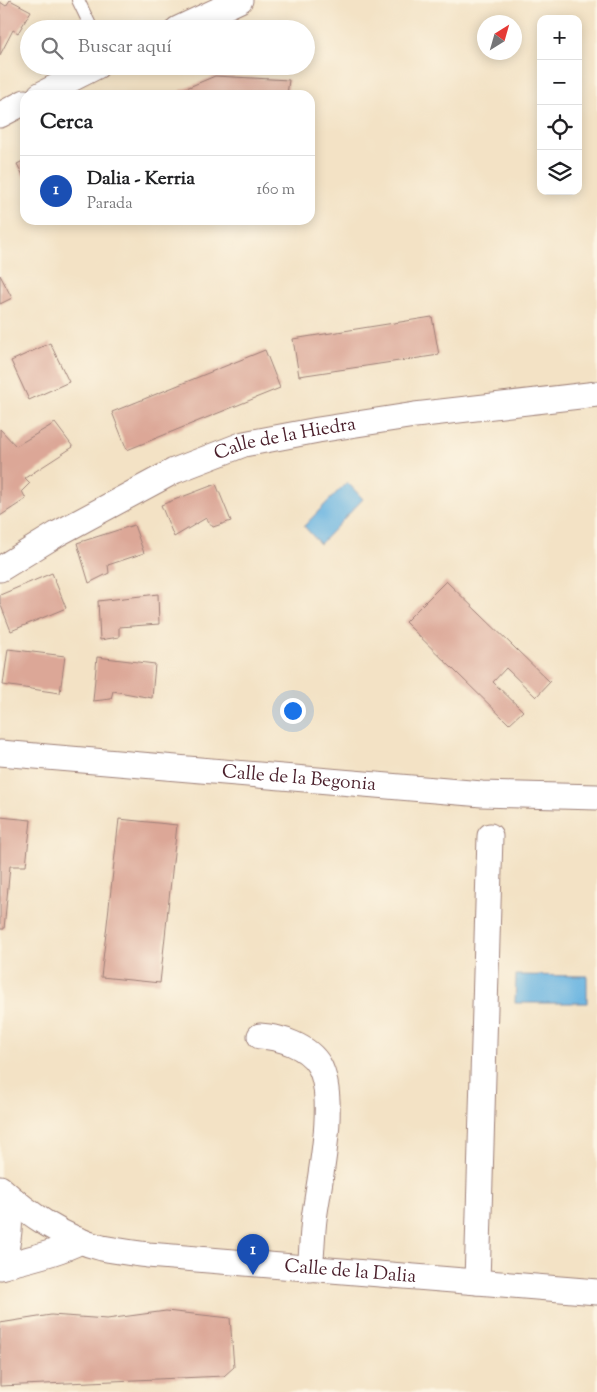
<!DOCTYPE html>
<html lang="es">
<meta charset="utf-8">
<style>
:root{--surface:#fff;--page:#f6f6f6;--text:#202124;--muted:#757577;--line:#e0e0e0;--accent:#1a73e8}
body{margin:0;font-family:"Sorts Mill Goudy",serif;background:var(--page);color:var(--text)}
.controls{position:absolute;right:15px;top:15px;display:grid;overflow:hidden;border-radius:10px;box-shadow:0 2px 12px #0003}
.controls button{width:45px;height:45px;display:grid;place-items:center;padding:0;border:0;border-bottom:1px solid var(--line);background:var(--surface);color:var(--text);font:25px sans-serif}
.compass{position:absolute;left:477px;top:15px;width:45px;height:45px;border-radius:50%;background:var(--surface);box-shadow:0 2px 12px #0003;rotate:37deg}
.you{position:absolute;left:292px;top:710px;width:18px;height:18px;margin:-12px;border:4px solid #fff;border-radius:50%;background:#1a73e8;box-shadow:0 0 0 8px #1a73e833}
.badge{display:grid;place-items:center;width:32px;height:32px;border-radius:50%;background:var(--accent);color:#fff;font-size:16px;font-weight:700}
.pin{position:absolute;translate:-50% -41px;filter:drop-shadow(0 1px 2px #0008)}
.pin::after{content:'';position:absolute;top:26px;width:18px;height:15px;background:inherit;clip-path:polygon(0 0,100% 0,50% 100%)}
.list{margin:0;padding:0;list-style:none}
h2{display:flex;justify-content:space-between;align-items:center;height:65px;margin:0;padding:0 20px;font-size:21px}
h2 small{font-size:16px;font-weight:400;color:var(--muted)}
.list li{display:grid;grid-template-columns:32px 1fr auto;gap:15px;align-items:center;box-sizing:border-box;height:70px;padding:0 20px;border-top:1px solid var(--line)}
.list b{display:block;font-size:19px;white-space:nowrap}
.list p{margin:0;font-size:16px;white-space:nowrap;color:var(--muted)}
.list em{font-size:16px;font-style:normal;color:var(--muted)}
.icon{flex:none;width:28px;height:28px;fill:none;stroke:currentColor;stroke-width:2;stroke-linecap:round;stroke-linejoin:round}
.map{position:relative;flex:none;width:597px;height:1392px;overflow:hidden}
.search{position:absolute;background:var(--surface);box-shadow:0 2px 12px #0003;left:20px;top:20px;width:295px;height:55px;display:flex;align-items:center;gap:12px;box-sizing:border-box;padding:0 18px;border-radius:28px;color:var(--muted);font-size:19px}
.panel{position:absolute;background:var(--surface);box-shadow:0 2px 12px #0003;left:20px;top:90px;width:295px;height:135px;border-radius:15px}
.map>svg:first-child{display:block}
.water{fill:#68b4e1;stroke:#596a86}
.building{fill:#dca797}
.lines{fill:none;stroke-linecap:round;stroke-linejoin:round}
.service-casing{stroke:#9e8078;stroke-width:14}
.minor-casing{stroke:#9e8078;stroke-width:27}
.service{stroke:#fff;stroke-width:12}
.minor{stroke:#fff;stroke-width:25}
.labels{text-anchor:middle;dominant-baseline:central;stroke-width:4;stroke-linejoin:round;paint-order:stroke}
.street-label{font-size:19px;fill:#4a1f2b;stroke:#fcf5e5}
</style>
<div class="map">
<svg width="597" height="1392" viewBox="0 0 597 1392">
<rect width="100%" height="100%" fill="#fcf5e5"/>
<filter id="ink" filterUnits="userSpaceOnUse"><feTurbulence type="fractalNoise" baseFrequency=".02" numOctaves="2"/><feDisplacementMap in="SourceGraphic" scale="10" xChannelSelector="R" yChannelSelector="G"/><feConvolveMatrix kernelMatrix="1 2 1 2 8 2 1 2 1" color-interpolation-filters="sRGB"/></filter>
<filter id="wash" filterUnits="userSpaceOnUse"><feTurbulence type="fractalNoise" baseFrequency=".0096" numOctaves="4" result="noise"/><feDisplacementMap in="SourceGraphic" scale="20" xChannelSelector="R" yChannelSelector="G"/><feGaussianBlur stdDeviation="1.12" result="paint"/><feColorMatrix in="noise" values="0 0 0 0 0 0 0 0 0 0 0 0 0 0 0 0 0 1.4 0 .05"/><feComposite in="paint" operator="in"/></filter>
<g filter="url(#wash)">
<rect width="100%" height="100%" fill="#f3e2c5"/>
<!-- water -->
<g class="water">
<path d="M347,482L363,499L320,544L304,526Z"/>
<path d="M516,975L587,976V1003H515Z"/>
</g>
<g id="blocks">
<!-- building -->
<g class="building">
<path d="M10,0L31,11L18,33L13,30L0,55V2L6,6Z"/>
<path d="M215,76L289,80L287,95H170Z"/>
<path d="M25,160V179L17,164Z"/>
<path d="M0,275L12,298L0,304Z"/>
<path d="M432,317L439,355L299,376L293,339Z"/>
<path d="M50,343L69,382L29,400L11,361Z"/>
<path d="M265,350L280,388L127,450L112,412Z"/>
<path d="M55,423L73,447L25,478L30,483L22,491L26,499L0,516V429L16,446Z"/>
<path d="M216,484L231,521L213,527L206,518L174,537L161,505Z"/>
<path d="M134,525L144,553L108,565L109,573L89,583L77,543Z"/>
<path d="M52,573L66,608L11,631L0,603V595Z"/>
<path d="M446,581L550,682L536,697L506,668L493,682L523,711L509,724L405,622Z"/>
<path d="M158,594L159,624L119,627V637L100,640L98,601Z"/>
<path d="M8,649L65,656L60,693L3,685Z"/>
<path d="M97,657L155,664L152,698L113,691L111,699L93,701Z"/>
<path d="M0,817L31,820L26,866H10L4,929H0Z"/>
<path d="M119,819L177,825L160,983L101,977Z"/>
<path d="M166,1311L230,1318L234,1367L224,1376L0,1386V1323L51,1315L107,1319Z"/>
</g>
</g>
</g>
<g filter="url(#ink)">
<use href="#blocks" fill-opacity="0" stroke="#9e8078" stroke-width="1"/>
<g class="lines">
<defs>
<path id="service" d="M78,0L92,29"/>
<g id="minor">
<path d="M178,29L240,0"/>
<path d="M40,95L97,66"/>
<path d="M0,115L25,102"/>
<path id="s1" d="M0,569L57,534L174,471L244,444L318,430L415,415L597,394"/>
<path id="s2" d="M0,753L482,794L597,797"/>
<path d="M260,1036C280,1037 308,1046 319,1065C338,1099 319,1181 314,1219C312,1236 312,1252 310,1269"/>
<path id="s3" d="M0,1188C28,1214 65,1239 102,1248C117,1251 133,1253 148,1255L597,1292"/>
<path d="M2,1266C9,1240 12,1222 7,1195"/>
<path d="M0,1267C27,1259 55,1254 81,1241"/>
<path d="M477,1282L490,836"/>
</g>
</defs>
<!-- service casing -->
<use href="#service" class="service-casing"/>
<!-- minor casing -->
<use href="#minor" class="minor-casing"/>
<!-- service -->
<use href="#service" class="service"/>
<!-- minor -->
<use href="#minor" class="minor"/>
</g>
</g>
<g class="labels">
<!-- street labels -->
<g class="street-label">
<text stroke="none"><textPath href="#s1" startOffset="316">Calle de la Hiedra</textPath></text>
<text stroke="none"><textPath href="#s2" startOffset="300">Calle de la Begonia</textPath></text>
<text stroke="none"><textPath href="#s3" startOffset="369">Calle de la Dalia</textPath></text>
</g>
</g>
</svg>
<div class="controls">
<button>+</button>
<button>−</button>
<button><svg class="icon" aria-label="locate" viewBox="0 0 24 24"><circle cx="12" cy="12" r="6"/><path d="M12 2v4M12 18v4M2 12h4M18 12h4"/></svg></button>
<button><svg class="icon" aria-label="layers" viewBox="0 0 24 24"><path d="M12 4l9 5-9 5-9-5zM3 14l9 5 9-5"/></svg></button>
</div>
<svg class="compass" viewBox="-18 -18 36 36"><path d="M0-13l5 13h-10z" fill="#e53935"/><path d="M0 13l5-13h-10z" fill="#757577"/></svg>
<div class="you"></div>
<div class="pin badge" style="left:253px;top:1275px;background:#1a4fb4">1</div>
<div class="search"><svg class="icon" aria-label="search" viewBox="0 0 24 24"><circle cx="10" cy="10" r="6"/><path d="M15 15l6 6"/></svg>Buscar aquí</div>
<section class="panel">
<h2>Cerca<small></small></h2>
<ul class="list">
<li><span class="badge" style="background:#1a4fb4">1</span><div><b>Dalia - Kerria</b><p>Parada</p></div><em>160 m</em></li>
</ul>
</section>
</div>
